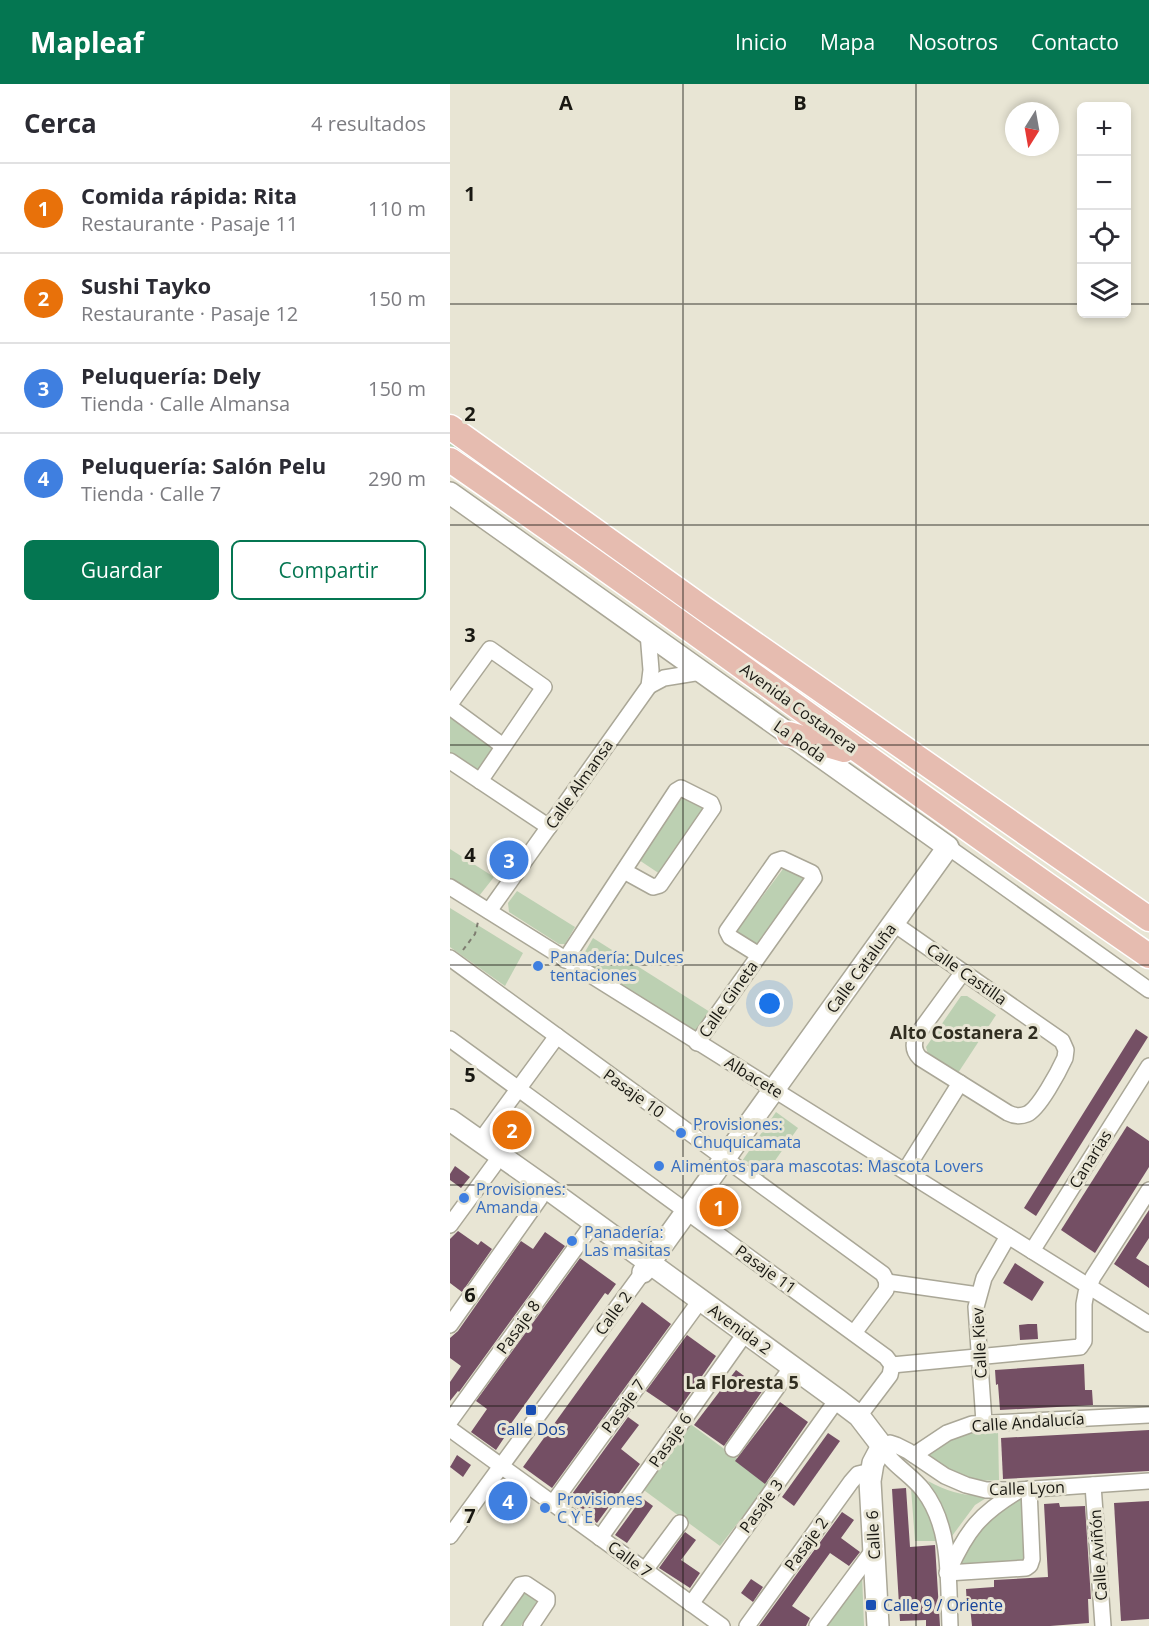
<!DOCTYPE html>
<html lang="es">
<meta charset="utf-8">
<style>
:root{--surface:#fff;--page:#f7f7f7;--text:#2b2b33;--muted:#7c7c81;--line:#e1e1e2;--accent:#047651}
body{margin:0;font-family:"Open Sans",sans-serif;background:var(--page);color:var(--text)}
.controls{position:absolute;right:18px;top:18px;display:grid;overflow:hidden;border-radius:9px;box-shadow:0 3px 9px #0003}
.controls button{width:54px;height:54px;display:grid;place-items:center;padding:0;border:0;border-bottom:2px solid var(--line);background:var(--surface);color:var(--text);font:30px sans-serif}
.compass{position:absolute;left:555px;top:18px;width:54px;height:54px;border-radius:50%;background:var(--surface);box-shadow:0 3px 9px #0003;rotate:191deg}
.you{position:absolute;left:320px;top:920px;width:21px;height:21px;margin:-15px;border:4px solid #fff;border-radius:50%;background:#1a73e8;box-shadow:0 0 0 9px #1a73e833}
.badge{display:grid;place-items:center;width:39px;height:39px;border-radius:50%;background:var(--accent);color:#fff;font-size:20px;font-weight:700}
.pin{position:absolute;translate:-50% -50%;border:3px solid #fff;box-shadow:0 2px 6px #0006}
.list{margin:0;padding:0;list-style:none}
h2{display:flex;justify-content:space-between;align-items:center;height:78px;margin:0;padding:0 24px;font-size:26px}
h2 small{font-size:20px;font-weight:400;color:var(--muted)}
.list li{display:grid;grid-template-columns:39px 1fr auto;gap:18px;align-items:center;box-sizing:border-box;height:90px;padding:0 24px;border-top:2px solid var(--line)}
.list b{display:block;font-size:22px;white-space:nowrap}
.list p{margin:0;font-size:20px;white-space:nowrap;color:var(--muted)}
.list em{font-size:20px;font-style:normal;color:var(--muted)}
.actions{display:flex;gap:12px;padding:18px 24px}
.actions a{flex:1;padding:14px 0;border:2px solid var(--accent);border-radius:9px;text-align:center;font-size:21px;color:var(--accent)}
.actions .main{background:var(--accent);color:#fff}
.icon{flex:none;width:33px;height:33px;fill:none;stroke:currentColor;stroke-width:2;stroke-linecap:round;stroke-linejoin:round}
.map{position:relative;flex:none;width:699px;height:1542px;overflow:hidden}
header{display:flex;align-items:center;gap:36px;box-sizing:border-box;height:84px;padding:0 30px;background:var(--accent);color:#fff}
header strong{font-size:28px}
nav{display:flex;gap:33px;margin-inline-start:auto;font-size:21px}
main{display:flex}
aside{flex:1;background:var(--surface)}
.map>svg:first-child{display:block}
.green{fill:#bcd0b2}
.building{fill:#744f64}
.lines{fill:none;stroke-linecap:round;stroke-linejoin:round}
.street-casing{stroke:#aaa797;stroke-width:18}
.secondary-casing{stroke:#aaa797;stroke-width:24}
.primary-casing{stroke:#fff;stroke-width:27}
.path{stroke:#7e7c70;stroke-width:2;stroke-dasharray:4.5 4.5;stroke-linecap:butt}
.street{stroke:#fff;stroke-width:15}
.secondary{stroke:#fff;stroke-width:21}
.primary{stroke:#e6bcb0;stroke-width:24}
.grid{fill:none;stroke:#191812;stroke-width:1.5;stroke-opacity:0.55}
.shop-dot{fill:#3f7fe0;stroke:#e8e5d4;stroke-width:2}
.transit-dot{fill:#1a4fb4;stroke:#e8e5d4;stroke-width:2}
.labels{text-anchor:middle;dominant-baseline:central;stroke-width:6;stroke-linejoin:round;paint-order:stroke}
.street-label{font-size:16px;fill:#191812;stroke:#e8e5d4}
.shop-label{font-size:16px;fill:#366cbe;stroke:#e8e5d4;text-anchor:start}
.transit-label{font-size:16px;fill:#164399;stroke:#e8e5d4}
.neighbourhood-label{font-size:18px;font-weight:bold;fill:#312e21;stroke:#e8e5d4}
.grid-label{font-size:20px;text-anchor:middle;font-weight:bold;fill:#191812;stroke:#e8e5d4;stroke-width:6;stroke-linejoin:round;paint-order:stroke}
</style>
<header>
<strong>Mapleaf</strong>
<nav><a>Inicio</a><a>Mapa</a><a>Nosotros</a><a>Contacto</a></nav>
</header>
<main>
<aside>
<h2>Cerca<small>4 resultados</small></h2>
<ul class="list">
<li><span class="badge" style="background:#e8710a">1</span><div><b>Comida rápida: Rita</b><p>Restaurante · Pasaje 11</p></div><em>110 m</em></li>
<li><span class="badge" style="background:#e8710a">2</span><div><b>Sushi Tayko</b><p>Restaurante · Pasaje 12</p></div><em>150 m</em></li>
<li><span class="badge" style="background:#3f7fe0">3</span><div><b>Peluquería: Dely</b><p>Tienda · Calle Almansa</p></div><em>150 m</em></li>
<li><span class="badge" style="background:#3f7fe0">4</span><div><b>Peluquería: Salón Pelu</b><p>Tienda · Calle 7</p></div><em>290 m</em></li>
</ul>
<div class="actions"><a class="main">Guardar</a><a>Compartir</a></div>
</aside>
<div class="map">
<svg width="699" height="1542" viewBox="0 0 699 1542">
<rect width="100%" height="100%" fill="#e8e5d4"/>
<!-- green -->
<g class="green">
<path d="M0,354L190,487L140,464L0,367Z"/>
<path d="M0,629L50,660L27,690L0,672Z"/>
<path d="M233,710L257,727L213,792L189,776Z"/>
<path d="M0,765L44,793L29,812L0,794Z"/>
<path d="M336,781L357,797L307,865L285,849Z"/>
<path d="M67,807L125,843L115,860H109L59,828L58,819Z"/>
<path d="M0,824L73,869L55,902L0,863Z"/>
<path d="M143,854L260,928L244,953L128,880Z"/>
<path d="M511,912H517L546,931L508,989L478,970L476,963Z"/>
<path d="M326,1028L348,1044L312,1095L290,1080Z"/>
<path d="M239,1339L319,1398L270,1462L191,1404Z"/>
<path d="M548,1347L549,1396C514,1399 507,1391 479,1373C493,1350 523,1348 548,1347Z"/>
<path d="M478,1397C500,1409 517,1413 541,1411L525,1421L502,1452L489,1415Z"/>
<path d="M461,1404C479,1421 482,1434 488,1457H465Z"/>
<path d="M572,1415L575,1478L510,1483L524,1449L546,1428Z"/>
<path d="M412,1490L414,1542H374Z"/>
<path d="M73,1507L89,1514L71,1542H48Z"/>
</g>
<!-- building -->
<g class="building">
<path d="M686,945L698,953L586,1132L574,1124Z"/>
<path d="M677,1042L699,1057V1083L645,1169L611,1146Z"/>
<path d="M5,1082L20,1093L11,1104L0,1096V1090Z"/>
<path d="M699,1126V1154L686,1174L699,1182V1204L664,1180Z"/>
<path d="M8,1147L28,1161L31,1157L42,1165L12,1208L0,1199V1155Z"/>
<path d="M95,1148L115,1162L9,1308L8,1307L0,1317V1298L11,1282L0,1274V1254L8,1247L71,1157L83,1165Z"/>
<path d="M130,1174L166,1200L158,1211L155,1209L52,1352L54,1354L46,1366L21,1348L37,1325L26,1317Z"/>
<path d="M565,1179L594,1198L582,1217L553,1199Z"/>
<path d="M192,1218L221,1240L102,1404L73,1383Z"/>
<path d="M578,1240H587L588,1255L570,1256L569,1241Z"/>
<path d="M237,1251L266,1272L227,1328L196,1307Z"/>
<path d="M634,1280L635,1306H642L643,1321L550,1326L548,1300L546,1301L545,1286Z"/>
<path d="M286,1286L313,1306L274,1362L244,1341Z"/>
<path d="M330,1318L358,1338L315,1400L285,1377Z"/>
<path d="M178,1333L189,1341L171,1365L190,1380L147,1439L117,1417Z"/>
<path d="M699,1346V1387L553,1395L551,1354Z"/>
<path d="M378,1349L390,1357L344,1422L332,1413Z"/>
<path d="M7,1371L21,1381L13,1393L0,1383Z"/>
<path d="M456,1404L460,1463L485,1461L490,1542H476V1536L450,1537L442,1405Z"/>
<path d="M192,1414L203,1422L177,1459L165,1451Z"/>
<path d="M699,1417V1535L671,1537L664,1419Z"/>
<path d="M609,1419L610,1423L635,1422L641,1515H638L639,1539L600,1542H522L520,1522H517L516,1505L544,1503V1496L598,1493L594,1420Z"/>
<path d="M392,1428L404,1436L391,1454L410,1468L399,1482L380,1469L367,1487L342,1522L360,1534L356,1542H309Z"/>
<path d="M235,1448L246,1456L231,1476L250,1489L240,1504L209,1484Z"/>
<path d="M301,1495L313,1503L303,1518L291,1509Z"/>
</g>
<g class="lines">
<defs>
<g id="street">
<path d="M199,602L214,594L251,588"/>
<path d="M0,620L40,565L94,603L30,697"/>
<path d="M0,623L53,662"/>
<path d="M0,677L99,743"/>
<path d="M498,763L699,906"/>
<path d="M0,803L699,1240"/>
<path d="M39,827L199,602L201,586L198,549"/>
<path d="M443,839L612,957L616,966L615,974C609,987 589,1025 577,1030C570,1033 564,1032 558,1029L470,974C463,967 463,959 467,951L513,888"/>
<path d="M0,874L433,1190L437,1198"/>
<path d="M115,876L226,707L231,704L261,719L263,724L210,801L203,803L174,787"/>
<path d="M0,955L436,1273L442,1281"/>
<path d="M247,959L364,794L362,789L332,775L326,777L277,847L280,853L309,871"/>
<path d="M31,1056L107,952"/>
<path d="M455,1087L510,999"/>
<path d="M0,1141L44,1081"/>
<path d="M582,1167L699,982"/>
<path d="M437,1198L528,1211"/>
<path d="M0,1241L90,1114"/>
<path d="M404,1249L436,1206L437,1198"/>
<path d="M442,1281L630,1263L634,1257V1220L636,1209L643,1193L699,1106"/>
<path d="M409,1332L440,1291L442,1281"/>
<path d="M0,1337L137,1148"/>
<path d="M534,1338L526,1223L534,1194L558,1152"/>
<path d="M0,1345L272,1542"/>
<path d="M283,1365L336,1291"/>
<path d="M464,1371L497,1349L522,1340L699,1331"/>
<path d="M643,1401L653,1542"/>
<path d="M103,1419L244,1225"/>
<path d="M0,1452L193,1188"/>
<path d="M150,1454L289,1258"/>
<path d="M195,1486L230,1439"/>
<path d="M499,1486C517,1446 530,1430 568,1407"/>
<path d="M497,1489L576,1484L580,1481L582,1475L579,1405"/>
<path d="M241,1520L381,1324"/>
<path d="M41,1542L70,1501L76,1500L97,1514V1518L81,1542"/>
<path d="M297,1542L401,1398L408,1390L421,1387"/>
<path d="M367,1542L424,1465"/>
<path d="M500,1542C498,1497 502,1443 473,1406C461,1390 440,1380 432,1362L440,1359L446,1361L458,1367L495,1392L516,1401L536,1406H569L699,1397"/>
</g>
<g id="secondary">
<path d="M0,409L498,763L193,1188"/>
<path d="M0,1036C33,1059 65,1082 98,1105L388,1316L409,1332L432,1362"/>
<path d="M428,1542L420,1397L423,1379L432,1362"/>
</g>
<g id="primary">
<path d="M0,343L253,524L699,835"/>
<path d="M0,376C235,538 463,710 699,872"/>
<path d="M339,650L394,666"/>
</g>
</defs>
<!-- street casing -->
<use href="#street" class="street-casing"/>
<!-- secondary casing -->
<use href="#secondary" class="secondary-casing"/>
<!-- primary casing -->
<use href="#primary" class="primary-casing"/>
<!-- path -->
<path class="path" d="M13,866L25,850L28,838"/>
<!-- street -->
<use href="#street" class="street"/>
<!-- secondary -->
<use href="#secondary" class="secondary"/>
<!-- primary -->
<use href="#primary" class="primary"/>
</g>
<!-- grid -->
<path class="grid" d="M233,0V1542M466,0V1542M0,220H632M676,220H699M0,441H699M0,661H699M0,881H699M0,1101H699M0,1322H699"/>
<!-- markers -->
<g class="shop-dot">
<circle cx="88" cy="882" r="6"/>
<circle cx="231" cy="1049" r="6"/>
<circle cx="209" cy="1082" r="6"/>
<circle cx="14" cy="1114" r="6"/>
<circle cx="122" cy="1157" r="6"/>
<circle cx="95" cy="1424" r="6"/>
</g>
<g class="transit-dot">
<rect x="75" y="1320" width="12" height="12" rx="3"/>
<rect x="415" y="1515" width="12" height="12" rx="3"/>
</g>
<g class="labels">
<!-- street labels -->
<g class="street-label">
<text transform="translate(349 624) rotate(36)">Avenida Costanera</text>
<text transform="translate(350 657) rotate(35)">La Roda</text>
<text transform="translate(129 700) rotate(-55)">Calle Almansa</text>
<text transform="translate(411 884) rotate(-54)">Calle Cataluña</text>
<text transform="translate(517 890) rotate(35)">Calle Castilla</text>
<text transform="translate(278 915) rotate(-55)">Calle Gineta</text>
<text transform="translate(304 993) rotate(31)">Albacete</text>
<text transform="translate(184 1009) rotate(36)">Pasaje 10</text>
<text transform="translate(640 1075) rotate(-58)">Canarias</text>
<text transform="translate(316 1185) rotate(36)">Pasaje 11</text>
<text transform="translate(163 1229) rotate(-54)">Calle 2</text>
<text transform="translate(68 1243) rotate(-54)">Pasaje 8</text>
<text transform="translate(290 1245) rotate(36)">Avenida 2</text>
<text transform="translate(529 1259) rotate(-93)">Calle Kiev</text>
<text transform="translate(173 1322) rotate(-54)">Pasaje 7</text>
<text transform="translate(578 1338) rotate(-4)">Calle Andalucía</text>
<text transform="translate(220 1356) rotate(-55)">Pasaje 6</text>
<text transform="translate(577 1404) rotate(-2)">Calle Lyon</text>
<text transform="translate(311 1422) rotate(-54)">Pasaje 3</text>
<text transform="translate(423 1451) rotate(-93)">Calle 6</text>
<text transform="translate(356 1460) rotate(-54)">Pasaje 2</text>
<text transform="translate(648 1471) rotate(-94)">Calle Aviñón</text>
<text transform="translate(180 1475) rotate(36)">Calle 7</text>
</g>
<!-- shop labels -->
<g class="shop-label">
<text x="100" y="873">Panadería: Dulces<tspan x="100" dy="18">tentaciones</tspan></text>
<text x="243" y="1040">Provisiones:<tspan x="243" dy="18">Chuquicamata</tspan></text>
<text x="221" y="1082">Alimentos para mascotas: Mascota Lovers</text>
<text x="26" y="1105">Provisiones:<tspan x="26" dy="18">Amanda</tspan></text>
<text x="134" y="1148">Panadería:<tspan x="134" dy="18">Las masitas</tspan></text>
<text x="107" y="1415">Provisiones<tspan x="107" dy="18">C Y E</tspan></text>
</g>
<!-- transit labels -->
<g class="transit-label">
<text x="81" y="1345">Calle Dos</text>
<text x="433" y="1521" text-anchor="start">Calle 9 / Oriente</text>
</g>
<!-- neighbourhood labels -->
<g class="neighbourhood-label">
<text x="514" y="948">Alto Costanera 2</text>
<text x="292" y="1298">La Floresta 5</text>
</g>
</g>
<g class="grid-label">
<text x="116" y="26">A</text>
<text x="350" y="26">B</text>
<text x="20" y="117">1</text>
<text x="20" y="337">2</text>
<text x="20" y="558">3</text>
<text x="20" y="778">4</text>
<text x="20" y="998">5</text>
<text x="20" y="1218">6</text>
<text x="20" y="1439">7</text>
</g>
</svg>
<div class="controls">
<button>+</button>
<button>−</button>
<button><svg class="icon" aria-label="locate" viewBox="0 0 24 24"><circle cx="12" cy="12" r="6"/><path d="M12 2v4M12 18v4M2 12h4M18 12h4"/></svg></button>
<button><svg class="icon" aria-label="layers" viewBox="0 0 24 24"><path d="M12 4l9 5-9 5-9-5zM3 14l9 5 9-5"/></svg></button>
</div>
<svg class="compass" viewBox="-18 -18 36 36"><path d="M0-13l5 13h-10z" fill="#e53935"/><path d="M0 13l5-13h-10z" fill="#7c7c81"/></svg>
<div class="you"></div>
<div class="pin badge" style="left:269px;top:1123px;background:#e8710a">1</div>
<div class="pin badge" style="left:62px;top:1046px;background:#e8710a">2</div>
<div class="pin badge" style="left:59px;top:776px;background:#3f7fe0">3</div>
<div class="pin badge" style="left:58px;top:1417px;background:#3f7fe0">4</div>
</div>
</main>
